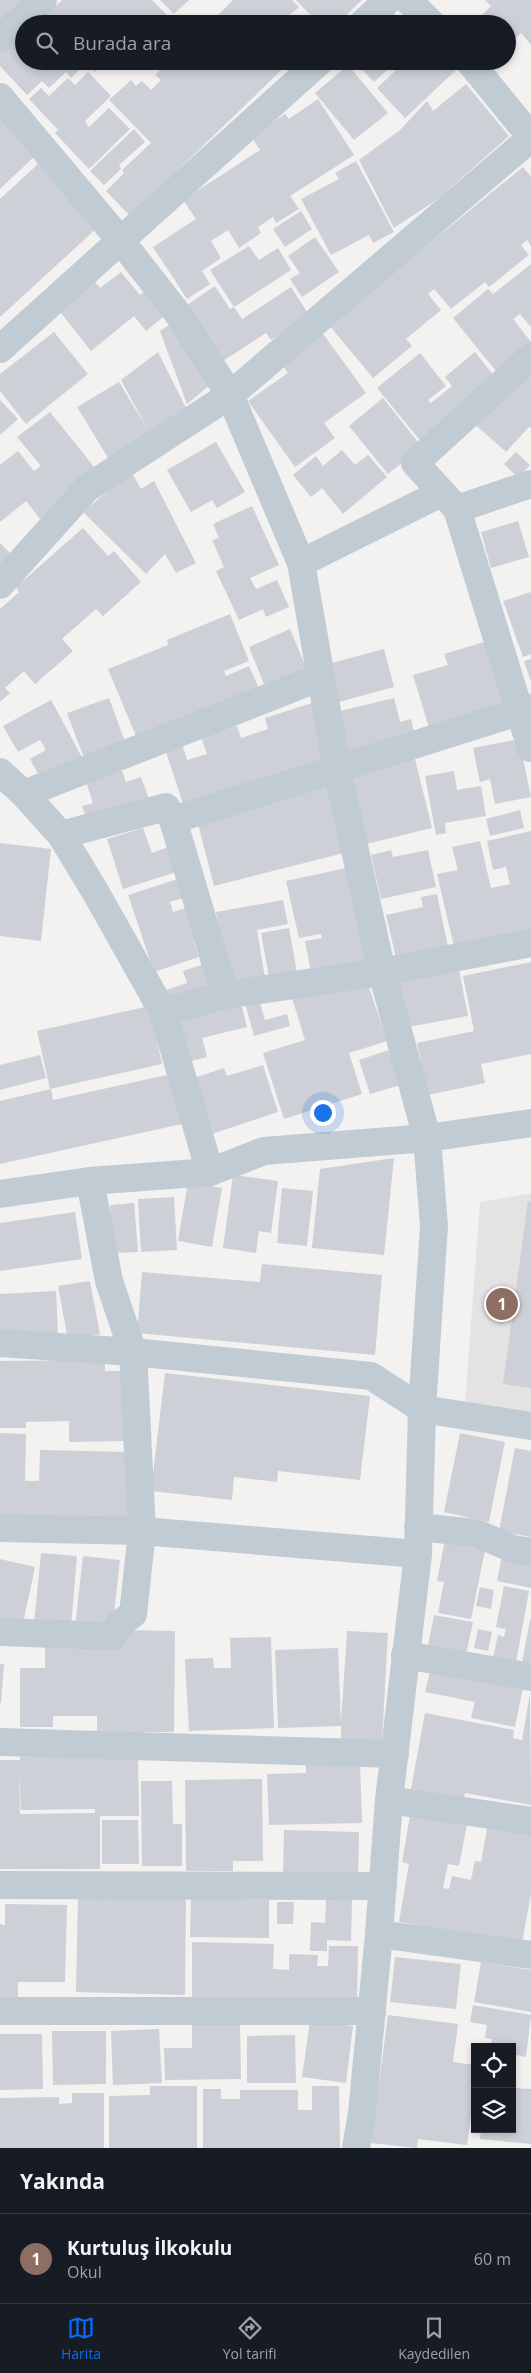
<!DOCTYPE html>
<html lang="tr">
<meta charset="utf-8">
<style>
:root{--surface:#171b24;--page:#242831;--text:#f1f3f6;--muted:#9ea1a6;--line:#363941;--accent:#0b69f3}
body{margin:0;font-family:"Open Sans",sans-serif;background:var(--page);color:var(--text)}
.controls{position:absolute;right:15px;bottom:15px;display:grid;overflow:hidden;border-radius:0px;box-shadow:0 2px 8px #0003}
.controls button{width:45px;height:45px;display:grid;place-items:center;padding:0;border:0;border-bottom:1px solid var(--line);background:var(--surface);color:var(--text);font:25px sans-serif}
.you{position:absolute;left:322px;top:1112px;width:18px;height:18px;margin:-12px;border:4px solid #fff;border-radius:50%;background:#1a73e8;box-shadow:0 0 0 8px #1a73e833}
.badge{display:grid;place-items:center;width:32px;height:32px;border-radius:50%;background:var(--accent);color:#fff;font-size:16px;font-weight:700}
.pin{position:absolute;translate:-50% -50%;border:2px solid #fff;box-shadow:0 1px 5px #0006}
.list{margin:0;padding:0;list-style:none}
h2{display:flex;justify-content:space-between;align-items:center;height:65px;margin:0;padding:0 20px;font-size:21px}
h2 small{font-size:16px;font-weight:400;color:var(--muted)}
.list li{display:grid;grid-template-columns:32px 1fr auto;gap:15px;align-items:center;box-sizing:border-box;height:90px;padding:0 20px;border-top:1px solid var(--line)}
.list b{display:block;font-size:19px;white-space:nowrap}
.list p{margin:0;font-size:16px;white-space:nowrap;color:var(--muted)}
.list em{font-size:16px;font-style:normal;color:var(--muted)}
.icon{flex:none;width:28px;height:28px;fill:none;stroke:currentColor;stroke-width:2;stroke-linecap:round;stroke-linejoin:round}
.map{position:relative;flex:none;width:531px;height:2148px;overflow:hidden}
.search{position:absolute;background:var(--surface);box-shadow:0 2px 8px #0003;left:15px;right:15px;top:15px;height:55px;display:flex;align-items:center;gap:12px;box-sizing:border-box;padding:0 18px;border-radius:28px;color:var(--muted);font-size:19px}
.sheet{height:155px;background:var(--surface)}
nav{display:flex;justify-content:space-around;align-items:center;box-sizing:border-box;height:70px;border-top:1px solid var(--line);background:var(--surface);font-size:14px;color:var(--muted)}
nav a{display:grid;justify-items:center;gap:2px}
nav .on{color:var(--accent)}
.map>svg:first-child{display:block}
.education{fill:#e5e2e3}
.building{fill:#cdd0d6;fill-rule:evenodd}
.lines{fill:none;stroke-linecap:round;stroke-linejoin:round}
.minor{stroke:#c1cbd4;stroke-width:28}
.tertiary{stroke:#c1cbd4;stroke-width:28}
</style>
<div class="map">
<svg width="531" height="2148" viewBox="0 0 531 2148">
<rect width="100%" height="100%" fill="#f4f1f1"/>
<!-- education -->
<path class="education" d="M531,1193V1414L465,1405L480,1202Z"/>
<!-- building -->
<g class="building">
<path d="M0,0H25L0,26Z"/>
<path d="M62,0H152L170,18L164,24H30L43,18Z"/>
<path d="M160,0H189L174,14Z"/>
<path d="M233,0H292L299,7L286,18L290,22L298,16L306,24H209Z"/>
<path d="M296,0H362L337,24H319Z"/>
<path d="M485,0H531V45L521,33L508,45L507,24H489L481,16L491,6Z"/>
<path d="M391,10L404,24H377Z"/>
<path d="M24,29V61H106L95,72L86,63L71,78L66,72L49,88L42,81L27,95L0,66V52Z"/>
<path d="M169,61H291L130,216L106,191L124,173L122,170L151,143L109,100L131,80L136,86L142,81L151,90L161,80L155,75Z"/>
<path d="M354,61H397L374,82Z"/>
<path d="M406,61H449L456,70L405,118L377,88Z"/>
<path d="M348,65L388,113L354,140L315,93Z"/>
<path d="M88,72L111,96L85,121L89,127L109,108L130,129L89,169L55,133L58,130L29,99L41,88L49,96L68,78L75,85Z"/>
<path d="M466,84L509,136L438,199L394,228L359,160L400,130L427,101L433,111Z"/>
<path d="M318,99L354,155L290,196L299,209L276,223L273,217L258,227L261,233L239,248L228,230L211,241L221,258L202,271L210,284L187,299L153,247L196,219L183,200L260,150L251,136L285,114L289,119Z"/>
<path d="M0,111L39,152L0,189Z"/>
<path d="M134,129L145,142L119,165L121,169L104,185L90,171Z"/>
<path d="M356,161L394,232L373,243L369,235L331,255L301,199L339,179L335,173Z"/>
<path d="M38,164L97,228L0,317V199Z"/>
<path d="M523,167L531,177V246L527,240L521,245L529,255L489,287L485,282L451,309L434,289L428,294L441,310L406,339L412,346L373,378L329,325Z"/>
<path d="M301,211L312,229L285,247L273,229Z"/>
<path d="M315,237L339,272L302,297L290,279L300,273L288,256Z"/>
<path d="M249,246L259,260L278,248L291,270L234,307L210,270Z"/>
<path d="M531,264V327L520,314L513,319L531,342V349L499,375L453,318L488,289L493,294Z"/>
<path d="M121,272L140,295L147,289L167,314L146,331L134,316L91,351L57,308L93,280L100,288Z"/>
<path d="M215,286L230,309L234,307L242,319L291,287L309,315L271,340L266,333L223,361L187,305Z"/>
<path d="M175,321L210,385L187,404L160,331Z"/>
<path d="M321,331L366,393L324,423L335,438L295,467L248,401L288,373L279,360Z"/>
<path d="M54,332L88,374L26,424L0,391V374Z"/>
<path d="M158,352L187,410L110,461L77,407L119,382L148,430L121,380Z"/>
<path d="M475,352L499,382L423,444L377,388L420,353L446,386L428,400L431,403L452,386L445,377Z"/>
<path d="M531,369V428L529,427L506,452L470,420Z"/>
<path d="M383,398L422,447L388,474L349,426Z"/>
<path d="M0,400L18,419L0,435Z"/>
<path d="M50,412L99,473L40,519L26,501L0,522V465L18,451L34,471L41,466L17,437Z"/>
<path d="M216,442L245,492L217,508L212,500L191,512L167,470Z"/>
<path d="M342,450L355,465L368,455L387,477L343,514L322,488L311,497L293,475L316,456L323,466Z"/>
<path d="M516,452L530,465L518,478L504,464Z"/>
<path d="M131,471L141,489L154,481L196,563L176,573L165,554L146,574L83,512Z"/>
<path d="M252,506L279,565L250,578L256,589L277,580L289,607L266,617L263,609L239,620L216,571L224,567L212,540L219,538L213,524Z"/>
<path d="M518,521L529,557L491,568L481,532Z"/>
<path d="M83,528L108,556L114,551L141,582L103,616L96,609L62,639L73,651L35,684L24,671L5,688L10,693L0,702V609L19,592L16,587Z"/>
<path d="M0,543L13,556L0,569Z"/>
<path d="M531,592V654L523,657L503,601Z"/>
<path d="M230,614L249,661L224,671L226,676L249,666L260,691L138,741L108,669L168,645L167,640Z"/>
<path d="M290,629L310,677L268,694L249,647Z"/>
<path d="M491,640L512,706L430,731L413,675L448,665L444,654Z"/>
<path d="M384,649L394,687L339,702L328,664Z"/>
<path d="M531,659V682L524,661Z"/>
<path d="M109,698L125,742L84,758L67,713Z"/>
<path d="M394,698L400,722L411,719L415,736L345,753L336,712Z"/>
<path d="M51,700L83,759L42,781L30,759L46,750L40,740L18,752L3,726Z"/>
<path d="M312,703L331,762L185,810L165,749L182,744L187,760L207,754L201,737L237,726L241,738L268,729L265,718Z"/>
<path d="M519,739L531,797L495,804L490,779L480,782L473,748Z"/>
<path d="M414,755L432,828L366,844L348,771Z"/>
<path d="M122,770L126,782L141,777L149,799L87,819L82,806L93,803L86,782Z"/>
<path d="M454,771L457,790L481,786L486,816L445,823L446,833L436,835L425,776Z"/>
<path d="M331,786L348,852L214,886L198,824L222,813Z"/>
<path d="M520,810L524,828L490,836L486,819Z"/>
<path d="M143,828L152,853L168,847L176,872L123,889L107,839Z"/>
<path d="M531,831V935L455,951L437,874L458,870L452,847L480,841L491,888L510,884L506,867L493,870L487,841Z"/>
<path d="M0,843L51,849L41,941L0,936Z"/>
<path d="M391,850L393,857L428,850L436,887L381,899L371,855Z"/>
<path d="M351,867L372,964L312,977L305,941L322,938L321,934L299,938L286,881Z"/>
<path d="M184,877L190,896L170,902L173,912L192,906L203,939L194,942L199,957L154,972L128,895Z"/>
<path d="M437,894L448,947L396,958L386,915L423,907L421,897Z"/>
<path d="M283,900L288,924L257,930L265,978L229,984L216,912Z"/>
<path d="M289,928L298,978L270,983L261,933Z"/>
<path d="M210,962L220,991L169,1008L164,991L187,983L183,971Z"/>
<path d="M531,962V1054L481,1064L485,1083L428,1095L417,1043L474,1031L463,976Z"/>
<path d="M458,965L468,1016L408,1027L398,976Z"/>
<path d="M365,975L387,1041L349,1053L362,1094L284,1119L263,1053L305,1040L292,998Z"/>
<path d="M259,1000L265,1020L287,1014L290,1026L254,1036L245,1003Z"/>
<path d="M241,1003L247,1027L202,1038L207,1057L184,1063L173,1020Z"/>
<path d="M149,1006L162,1064L50,1089L37,1031Z"/>
<path d="M389,1050L400,1085L370,1094L359,1060Z"/>
<path d="M40,1055L46,1078L0,1090V1065Z"/>
<path d="M263,1065L278,1112L212,1134L194,1078L224,1068L227,1076Z"/>
<path d="M171,1074L182,1124L0,1164V1101L51,1089L53,1100Z"/>
<path d="M394,1158L384,1255L312,1248L320,1169Z"/>
<path d="M233,1175L278,1181L271,1233L259,1231L256,1253L223,1248Z"/>
<path d="M188,1182L222,1188L212,1247L178,1241Z"/>
<path d="M282,1188L313,1191L307,1246L277,1243Z"/>
<path d="M174,1197L177,1250L141,1252L138,1199Z"/>
<path d="M528,1201L531,1202V1388L503,1384Z"/>
<path d="M134,1203L138,1252L113,1253L110,1205Z"/>
<path d="M75,1212L82,1259L0,1271V1223Z"/>
<path d="M262,1264L382,1275L375,1355L137,1333L142,1272L260,1282Z"/>
<path d="M90,1281L100,1334L68,1340L58,1286Z"/>
<path d="M56,1291L58,1334L0,1336V1294Z"/>
<path d="M105,1360V1371H124L125,1441L69,1442V1421L26,1422V1428H0V1361Z"/>
<path d="M165,1373L370,1396L360,1480L278,1471L277,1482L234,1477L232,1500L151,1491Z"/>
<path d="M0,1433L26,1434L25,1481H39L40,1450L130,1452L129,1518L0,1515Z"/>
<path d="M460,1433L505,1442L489,1522L444,1512Z"/>
<path d="M515,1448L531,1451V1537L499,1531Z"/>
<path d="M446,1534L487,1541L471,1619L438,1613L444,1582L437,1581Z"/>
<path d="M41,1553L77,1556L71,1627L34,1624Z"/>
<path d="M83,1556L120,1560L112,1632L75,1627Z"/>
<path d="M502,1556L531,1562V1588L497,1581Z"/>
<path d="M0,1559L35,1567L23,1623L0,1619Z"/>
<path d="M504,1586L529,1591L516,1662L493,1658L498,1635L504,1637L506,1629L496,1627Z"/>
<path d="M480,1587L494,1590L491,1609L476,1606Z"/>
<path d="M434,1615L473,1622L465,1659L427,1651Z"/>
<path d="M530,1620H531V1670L521,1668Z"/>
<path d="M478,1629L492,1632L488,1651L474,1648Z"/>
<path d="M117,1630L175,1631L174,1732H143V1735H97V1716H53V1727H20V1668H45V1641Z"/>
<path d="M347,1631L388,1633L382,1741L341,1739V1726L278,1728L275,1650L338,1648L341,1723Z"/>
<path d="M271,1637L274,1728L189,1731L185,1659L213,1658L214,1668H231L230,1638Z"/>
<path d="M0,1664H4L1,1703H0Z"/>
<path d="M431,1667L524,1682L515,1727L471,1718L475,1702L425,1692Z"/>
<path d="M530,1694L531,1805L465,1793L463,1805L410,1794L425,1713L514,1730L513,1738L522,1740Z"/>
<path d="M138,1752L139,1816H100V1869H0V1760H20V1757H94ZM19,1773L21,1810L95,1809V1813L20,1814Z"/>
<path d="M360,1761L362,1823L269,1825L267,1774L306,1773V1762Z"/>
<path d="M262,1779L263,1861H233V1871H186L185,1780Z"/>
<path d="M141,1781H172L173,1824H182V1866H142Z"/>
<path d="M411,1810L468,1819L459,1866L448,1864L443,1888L449,1889L452,1876L471,1880L475,1861L481,1862L489,1817L531,1825V1893L522,1944L399,1922L409,1864L402,1862Z"/>
<path d="M102,1820H138L139,1864H102Z"/>
<path d="M284,1830L359,1832L358,1880L283,1878Z"/>
<path d="M186,1893L185,1995L76,1992L78,1896Z"/>
<path d="M191,1898L269,1900V1938L190,1937Z"/>
<path d="M326,1899L352,1900L351,1941L327,1940V1951H310L311,1922L325,1923Z"/>
<path d="M277,1902H294L293,1924H277Z"/>
<path d="M5,1904L67,1905L65,1982H18V2000H0V1924L5,1925Z"/>
<path d="M192,1942L274,1944L273,1969L289,1970V1954L318,1955L317,1966H328L329,1946H358L357,2005L192,2001Z"/>
<path d="M395,1957L461,1964L456,2009L390,2002Z"/>
<path d="M481,1962L531,1970V2012L474,2002Z"/>
<path d="M473,2005L531,2015L526,2057L512,2054V2047H490L492,2039L485,2038L487,2025L470,2022Z"/>
<path d="M388,2015L458,2024L453,2062L475,2065V2085L467,2145L418,2139L417,2148L371,2143Z"/>
<path d="M310,2021L353,2026L346,2083L302,2077Z"/>
<path d="M192,2024H240L241,2079L165,2080L164,2048H192Z"/>
<path d="M159,2029L162,2083L113,2085L111,2031Z"/>
<path d="M52,2031H106V2084L53,2085Z"/>
<path d="M0,2034H42L43,2089L0,2090Z"/>
<path d="M295,2035L296,2083H247V2036Z"/>
<path d="M150,2086H197V2148H109V2096L150,2095Z"/>
<path d="M312,2086H339L340,2148H203V2089H221V2099H240V2090H298V2110H312Z"/>
<path d="M512,2088L531,2089V2144L480,2139L481,2129H512Z"/>
<path d="M72,2093H104V2148H0V2098L59,2097V2104L72,2103Z"/>
</g>
<g class="lines">
<!-- minor -->
<g class="minor">
<path d="M408,0L432,24"/>
<path d="M362,24L388,0"/>
<path d="M0,38L43,0"/>
<path d="M469,61L531,137"/>
<path d="M0,97L121,241L178,314L230,395L301,563L337,769L531,708"/>
<path d="M0,349L320,61"/>
<path d="M531,357L415,463L457,509L531,748"/>
<path d="M457,509L531,484"/>
<path d="M301,563L441,493"/>
<path d="M0,585L87,488L230,395L531,138"/>
<path d="M0,772L24,794L61,835L96,893L163,1012L210,1172"/>
<path d="M24,794L321,677"/>
<path d="M173,820L225,995"/>
<path d="M61,835L166,807L173,820L337,769L382,972L427,1138L434,1226L422,1409L418,1554L389,1800L379,1934L362,2113L356,2148"/>
<path d="M163,1012L225,995L382,972L531,943"/>
<path d="M0,1343L133,1352L371,1376L422,1409L531,1426"/>
<path d="M418,1527L476,1533L513,1549L531,1552"/>
<path d="M0,1528L142,1531L418,1554"/>
<path d="M0,1632L113,1636L119,1624L133,1614L142,1531L133,1352L109,1281L90,1181"/>
<path d="M405,1655L531,1677"/>
<path d="M0,1742L395,1754"/>
<path d="M389,1800L531,1821"/>
<path d="M0,1885L383,1886"/>
<path d="M379,1934L531,1955"/>
<path d="M0,2011H372"/>
</g>
<!-- tertiary -->
<path class="tertiary" d="M0,1194L90,1181L210,1172L264,1151L427,1138L531,1123"/>
</g>
</svg>
<div class="controls">
<button><svg class="icon" aria-label="locate" viewBox="0 0 24 24"><circle cx="12" cy="12" r="6"/><path d="M12 2v4M12 18v4M2 12h4M18 12h4"/></svg></button>
<button><svg class="icon" aria-label="layers" viewBox="0 0 24 24"><path d="M12 4l9 5-9 5-9-5zM3 14l9 5 9-5"/></svg></button>
</div>
<div class="you"></div>
<div class="pin badge" style="left:502px;top:1304px;background:#8d6e63">1</div>
<div class="search"><svg class="icon" aria-label="search" viewBox="0 0 24 24"><circle cx="10" cy="10" r="6"/><path d="M15 15l6 6"/></svg>Burada ara</div>
</div>
<section class="sheet">
<h2>Yakında<small></small></h2>
<ul class="list">
<li><span class="badge" style="background:#8d6e63">1</span><div><b>Kurtuluş İlkokulu</b><p>Okul</p></div><em>60 m</em></li>
</ul>
</section>
<nav>
<a class="on"><svg class="icon" aria-label="map" viewBox="0 0 24 24"><path d="M3 6l6-2 6 2 6-2v14l-6 2-6-2-6 2zM9 4v14M15 6v14"/></svg>Harita</a>
<a><svg class="icon" aria-label="directions" viewBox="0 0 24 24"><path d="M12 3l9 9-9 9-9-9zM9 14v-3h6M13 9l2 2-2 2"/></svg>Yol tarifi</a>
<a><svg class="icon" aria-label="saved" viewBox="0 0 24 24"><path d="M7 4h10v16l-5-4-5 4z"/></svg>Kaydedilen</a>
</nav>
